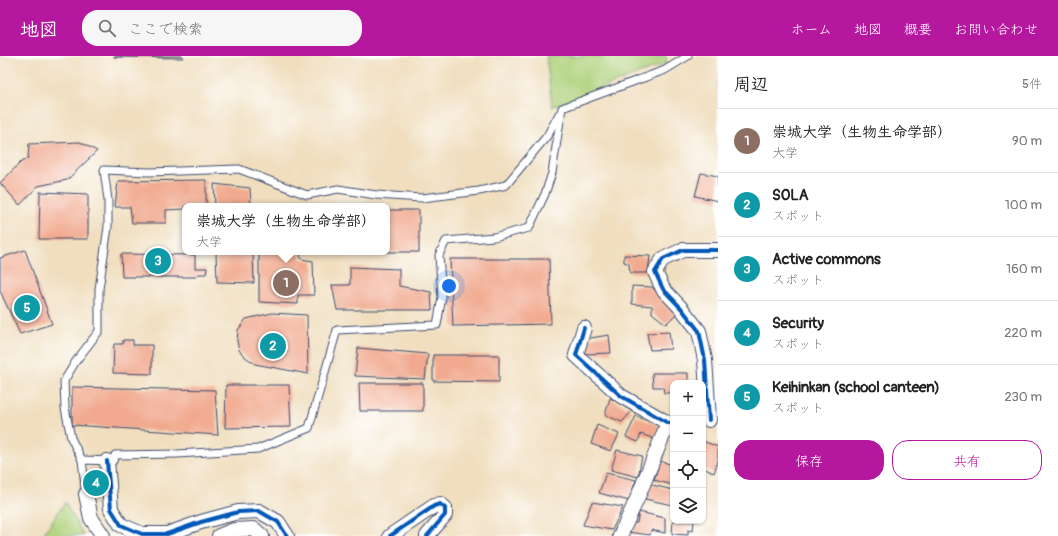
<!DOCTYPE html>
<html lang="ja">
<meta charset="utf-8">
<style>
:root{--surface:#fff;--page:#f6f6f6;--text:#222;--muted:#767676;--line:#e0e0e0;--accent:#b5179e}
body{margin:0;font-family:Pangolin,"Klee One",sans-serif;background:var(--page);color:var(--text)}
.controls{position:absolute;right:12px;bottom:12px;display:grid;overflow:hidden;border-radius:8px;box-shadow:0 1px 3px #0004}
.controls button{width:36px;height:36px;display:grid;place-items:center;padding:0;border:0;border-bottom:1px solid var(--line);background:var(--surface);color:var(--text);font:20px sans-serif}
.you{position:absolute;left:449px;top:230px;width:14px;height:14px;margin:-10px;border:3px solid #fff;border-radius:50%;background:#1a73e8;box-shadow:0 0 0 6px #1a73e833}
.badge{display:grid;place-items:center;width:26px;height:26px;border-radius:50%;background:var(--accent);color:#fff;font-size:13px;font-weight:700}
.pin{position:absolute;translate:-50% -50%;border:2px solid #fff;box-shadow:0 1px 4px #0006}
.popup{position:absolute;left:182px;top:147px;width:208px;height:52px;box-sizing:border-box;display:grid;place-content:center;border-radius:8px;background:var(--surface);filter:drop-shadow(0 1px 3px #0005);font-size:13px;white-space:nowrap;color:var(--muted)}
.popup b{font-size:15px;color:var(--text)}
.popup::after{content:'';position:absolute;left:50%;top:100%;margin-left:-8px;border:8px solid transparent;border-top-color:var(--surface)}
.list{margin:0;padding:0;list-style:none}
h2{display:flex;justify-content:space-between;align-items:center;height:52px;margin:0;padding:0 16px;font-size:17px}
h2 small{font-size:13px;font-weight:400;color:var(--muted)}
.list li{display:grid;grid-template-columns:26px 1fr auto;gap:12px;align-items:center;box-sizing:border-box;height:64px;padding:0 16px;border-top:1px solid var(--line)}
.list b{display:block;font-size:15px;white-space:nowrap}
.list p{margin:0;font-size:13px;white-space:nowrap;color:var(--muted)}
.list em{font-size:13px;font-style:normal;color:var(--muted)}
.actions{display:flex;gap:8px;padding:12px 16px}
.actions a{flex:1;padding:9px 0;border:1px solid var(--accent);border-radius:16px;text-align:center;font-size:14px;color:var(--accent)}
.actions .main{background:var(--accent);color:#fff}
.icon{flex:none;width:22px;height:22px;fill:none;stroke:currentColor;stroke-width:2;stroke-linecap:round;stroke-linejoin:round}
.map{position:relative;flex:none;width:718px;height:480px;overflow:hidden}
header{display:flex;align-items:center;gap:24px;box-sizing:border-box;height:56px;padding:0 20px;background:var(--accent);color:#fff}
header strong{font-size:19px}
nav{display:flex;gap:22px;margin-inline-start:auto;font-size:14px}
.search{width:280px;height:36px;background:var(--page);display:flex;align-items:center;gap:10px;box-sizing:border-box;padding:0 14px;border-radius:16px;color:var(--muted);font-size:15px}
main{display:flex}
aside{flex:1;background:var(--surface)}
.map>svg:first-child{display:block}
.green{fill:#aed079;stroke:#64806c}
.building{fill:#f1aa90}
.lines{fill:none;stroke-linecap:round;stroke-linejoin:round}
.service-casing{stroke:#3b496c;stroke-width:9}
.minor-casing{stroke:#3b496c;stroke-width:16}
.service{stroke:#fff;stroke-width:7}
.minor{stroke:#fff;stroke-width:14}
.cycleway-casing{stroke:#fff;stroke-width:6}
.cycleway{stroke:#0057b8;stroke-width:4}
</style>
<header>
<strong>地図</strong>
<div class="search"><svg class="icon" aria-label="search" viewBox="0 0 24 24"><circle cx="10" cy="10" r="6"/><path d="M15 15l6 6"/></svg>ここで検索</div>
<nav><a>ホーム</a><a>地図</a><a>概要</a><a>お問い合わせ</a></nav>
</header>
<main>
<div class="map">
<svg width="718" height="480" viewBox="0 0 718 480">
<rect width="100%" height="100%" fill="#fff"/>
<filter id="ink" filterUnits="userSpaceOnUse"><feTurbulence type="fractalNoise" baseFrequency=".025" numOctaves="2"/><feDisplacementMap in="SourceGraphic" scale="8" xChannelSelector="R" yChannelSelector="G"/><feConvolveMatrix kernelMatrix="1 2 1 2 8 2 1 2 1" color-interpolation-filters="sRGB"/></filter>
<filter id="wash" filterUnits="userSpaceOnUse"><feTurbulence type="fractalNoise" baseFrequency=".012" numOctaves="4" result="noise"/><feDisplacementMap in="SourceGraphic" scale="16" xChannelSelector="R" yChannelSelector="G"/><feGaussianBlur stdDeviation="0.9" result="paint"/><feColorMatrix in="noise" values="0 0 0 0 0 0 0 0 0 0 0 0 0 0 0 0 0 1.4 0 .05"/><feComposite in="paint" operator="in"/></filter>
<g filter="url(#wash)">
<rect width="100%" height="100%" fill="#f0debe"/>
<!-- green -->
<g class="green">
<path d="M546,0H666L667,7L552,51Z"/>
<path d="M65,446L84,480H42Z"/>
</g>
<g id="blocks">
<!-- building -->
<g class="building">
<path d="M114,0H183V2L114,1Z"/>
<path d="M80,86L97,95L67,124L38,130L20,149L0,127L20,107L28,102L29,88Z"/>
<path d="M701,117L718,120V145L695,140Z"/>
<path d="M206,124V150H185V153L166,154V167H132L130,151H115L118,125Z"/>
<path d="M214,128L250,132L251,150H215Z"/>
<path d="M40,136L88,138V183H39Z"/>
<rect x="387" y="154" width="32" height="42"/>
<path d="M25,194L52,268L20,278L0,235V202Z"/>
<path d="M216,196H253L254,227L217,226Z"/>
<path d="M259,196H300L301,203L313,205L314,239H298V248L259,246Z"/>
<path d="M121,198L195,199V212H207L206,218H199L196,221H122Z"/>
<path d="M624,199L650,200L648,217H630L629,208L624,206Z"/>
<path d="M450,203H549L551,268L453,270Z"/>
<path d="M350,211L399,213V230L431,236L432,254H337L332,229H350Z"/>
<path d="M632,230L652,231L677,257L666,268L652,257V250L632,248Z"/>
<path d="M272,257L307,259L308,318L255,308L244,300L239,294L237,285L238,274L246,263Z"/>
<path d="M669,276L671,293L650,294L647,277Z"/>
<path d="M609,279L611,297L584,298V283Z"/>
<path d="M123,284H133V289H152V318L113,317L114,288H123Z"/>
<path d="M358,292L428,298L425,323L355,320Z"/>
<path d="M433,299H499V326L433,325Z"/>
<path d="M652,317H688V327H673V337H664L663,331H653Z"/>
<path d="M359,327H423V355H360Z"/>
<path d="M226,329H289L291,371L225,372Z"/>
<path d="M72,331L215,334L218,379L72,369Z"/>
<path d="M610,342L632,355L622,366L605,359Z"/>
<path d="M636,360L659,370L655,383L641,378L638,386L626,381Z"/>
<path d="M597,369L619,378L611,395L591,388Z"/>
<path d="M703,385L718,391V404L714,417L703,412Z"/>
<path d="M617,394L642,400L638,421L611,414Z"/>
<path d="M660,405L673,409V429L654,424Z"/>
<path d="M606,417L636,424L629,445L599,437Z"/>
<path d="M101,419L103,435L92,436L90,420Z"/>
<path d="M648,428L673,434L672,449L645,443Z"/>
<path d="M592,446L623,451L612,474L583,469Z"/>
<path d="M639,456L665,462V477L651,474L650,479L627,476L630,467H637Z"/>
<path d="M673,465H694L693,475L688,474V479L672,478Z"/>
</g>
</g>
</g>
<g filter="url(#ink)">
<use href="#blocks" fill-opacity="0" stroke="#3b496c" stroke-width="1"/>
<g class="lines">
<defs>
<g id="service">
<path d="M82,404L71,382L65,352L64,325L76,305L99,275V233L108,171V144L104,114L149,116L239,113L307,139L338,133L376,139L422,142L479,135L506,129L547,80L559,58"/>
<path d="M86,438L82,404L113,405L115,399L177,398L258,393L309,372L337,274L437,269L442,241L439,199L446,185L494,181L529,172L545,138L552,117L562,52L665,14L688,0"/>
</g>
<g id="minor">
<path d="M584,272L576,299L621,340L668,367H673"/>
<path d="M709,364L705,304L699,275L681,252L663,233L655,216L663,203L683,194H718"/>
<path d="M107,405L111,453L121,469L142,478H167L201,466L238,456L259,455L278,466L287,480"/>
<path d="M86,438L91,462L103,480"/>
<path d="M219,480L234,474L254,473L262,480"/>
<path d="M390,480L434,450L440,448L445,452V459L427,480"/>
<path d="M620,480L637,443L668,367"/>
</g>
</defs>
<!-- service casing -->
<use href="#service" class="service-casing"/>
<!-- minor casing -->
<use href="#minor" class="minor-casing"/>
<!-- service -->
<use href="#service" class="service"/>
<!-- minor -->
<use href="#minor" class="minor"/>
<defs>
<g id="cycleway">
<path d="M584,272L576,299L621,340L668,367H673"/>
<path d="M709,364L705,304L699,275L681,252L663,233L655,216L663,203L683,194H718"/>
<path d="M107,405L111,453L121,469L142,478H167L201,466L238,456L259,455L278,466L287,480"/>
<path d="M390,480L434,450L440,448L445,452V459L427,480"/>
</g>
</defs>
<!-- cycleway casing -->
<use href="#cycleway" class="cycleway-casing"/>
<!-- cycleway -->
<use href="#cycleway" class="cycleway"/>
</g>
</g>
</svg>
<div class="controls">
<button>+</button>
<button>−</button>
<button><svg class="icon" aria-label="locate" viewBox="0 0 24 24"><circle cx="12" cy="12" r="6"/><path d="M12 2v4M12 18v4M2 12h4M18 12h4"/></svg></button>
<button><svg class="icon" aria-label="layers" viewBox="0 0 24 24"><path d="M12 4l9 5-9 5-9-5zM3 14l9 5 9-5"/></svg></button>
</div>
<div class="you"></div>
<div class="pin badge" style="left:286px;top:227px;background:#8d6e63">1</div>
<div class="popup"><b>崇城大学（生物生命学部）</b>大学</div>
<div class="pin badge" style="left:273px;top:290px;background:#0f9aa8">2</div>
<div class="pin badge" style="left:158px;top:205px;background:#0f9aa8">3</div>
<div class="pin badge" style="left:96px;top:427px;background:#0f9aa8">4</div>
<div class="pin badge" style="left:27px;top:252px;background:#0f9aa8">5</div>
</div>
<aside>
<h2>周辺<small>5件</small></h2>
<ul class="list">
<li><span class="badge" style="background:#8d6e63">1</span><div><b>崇城大学（生物生命学部）</b><p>大学</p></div><em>90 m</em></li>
<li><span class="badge" style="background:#0f9aa8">2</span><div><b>SOLA</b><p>スポット</p></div><em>100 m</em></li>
<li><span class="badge" style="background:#0f9aa8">3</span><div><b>Active commons</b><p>スポット</p></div><em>160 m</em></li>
<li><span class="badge" style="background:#0f9aa8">4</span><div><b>Security</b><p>スポット</p></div><em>220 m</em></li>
<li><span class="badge" style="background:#0f9aa8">5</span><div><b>Keihinkan (school canteen)</b><p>スポット</p></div><em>230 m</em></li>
</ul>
<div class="actions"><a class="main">保存</a><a>共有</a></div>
</aside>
</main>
